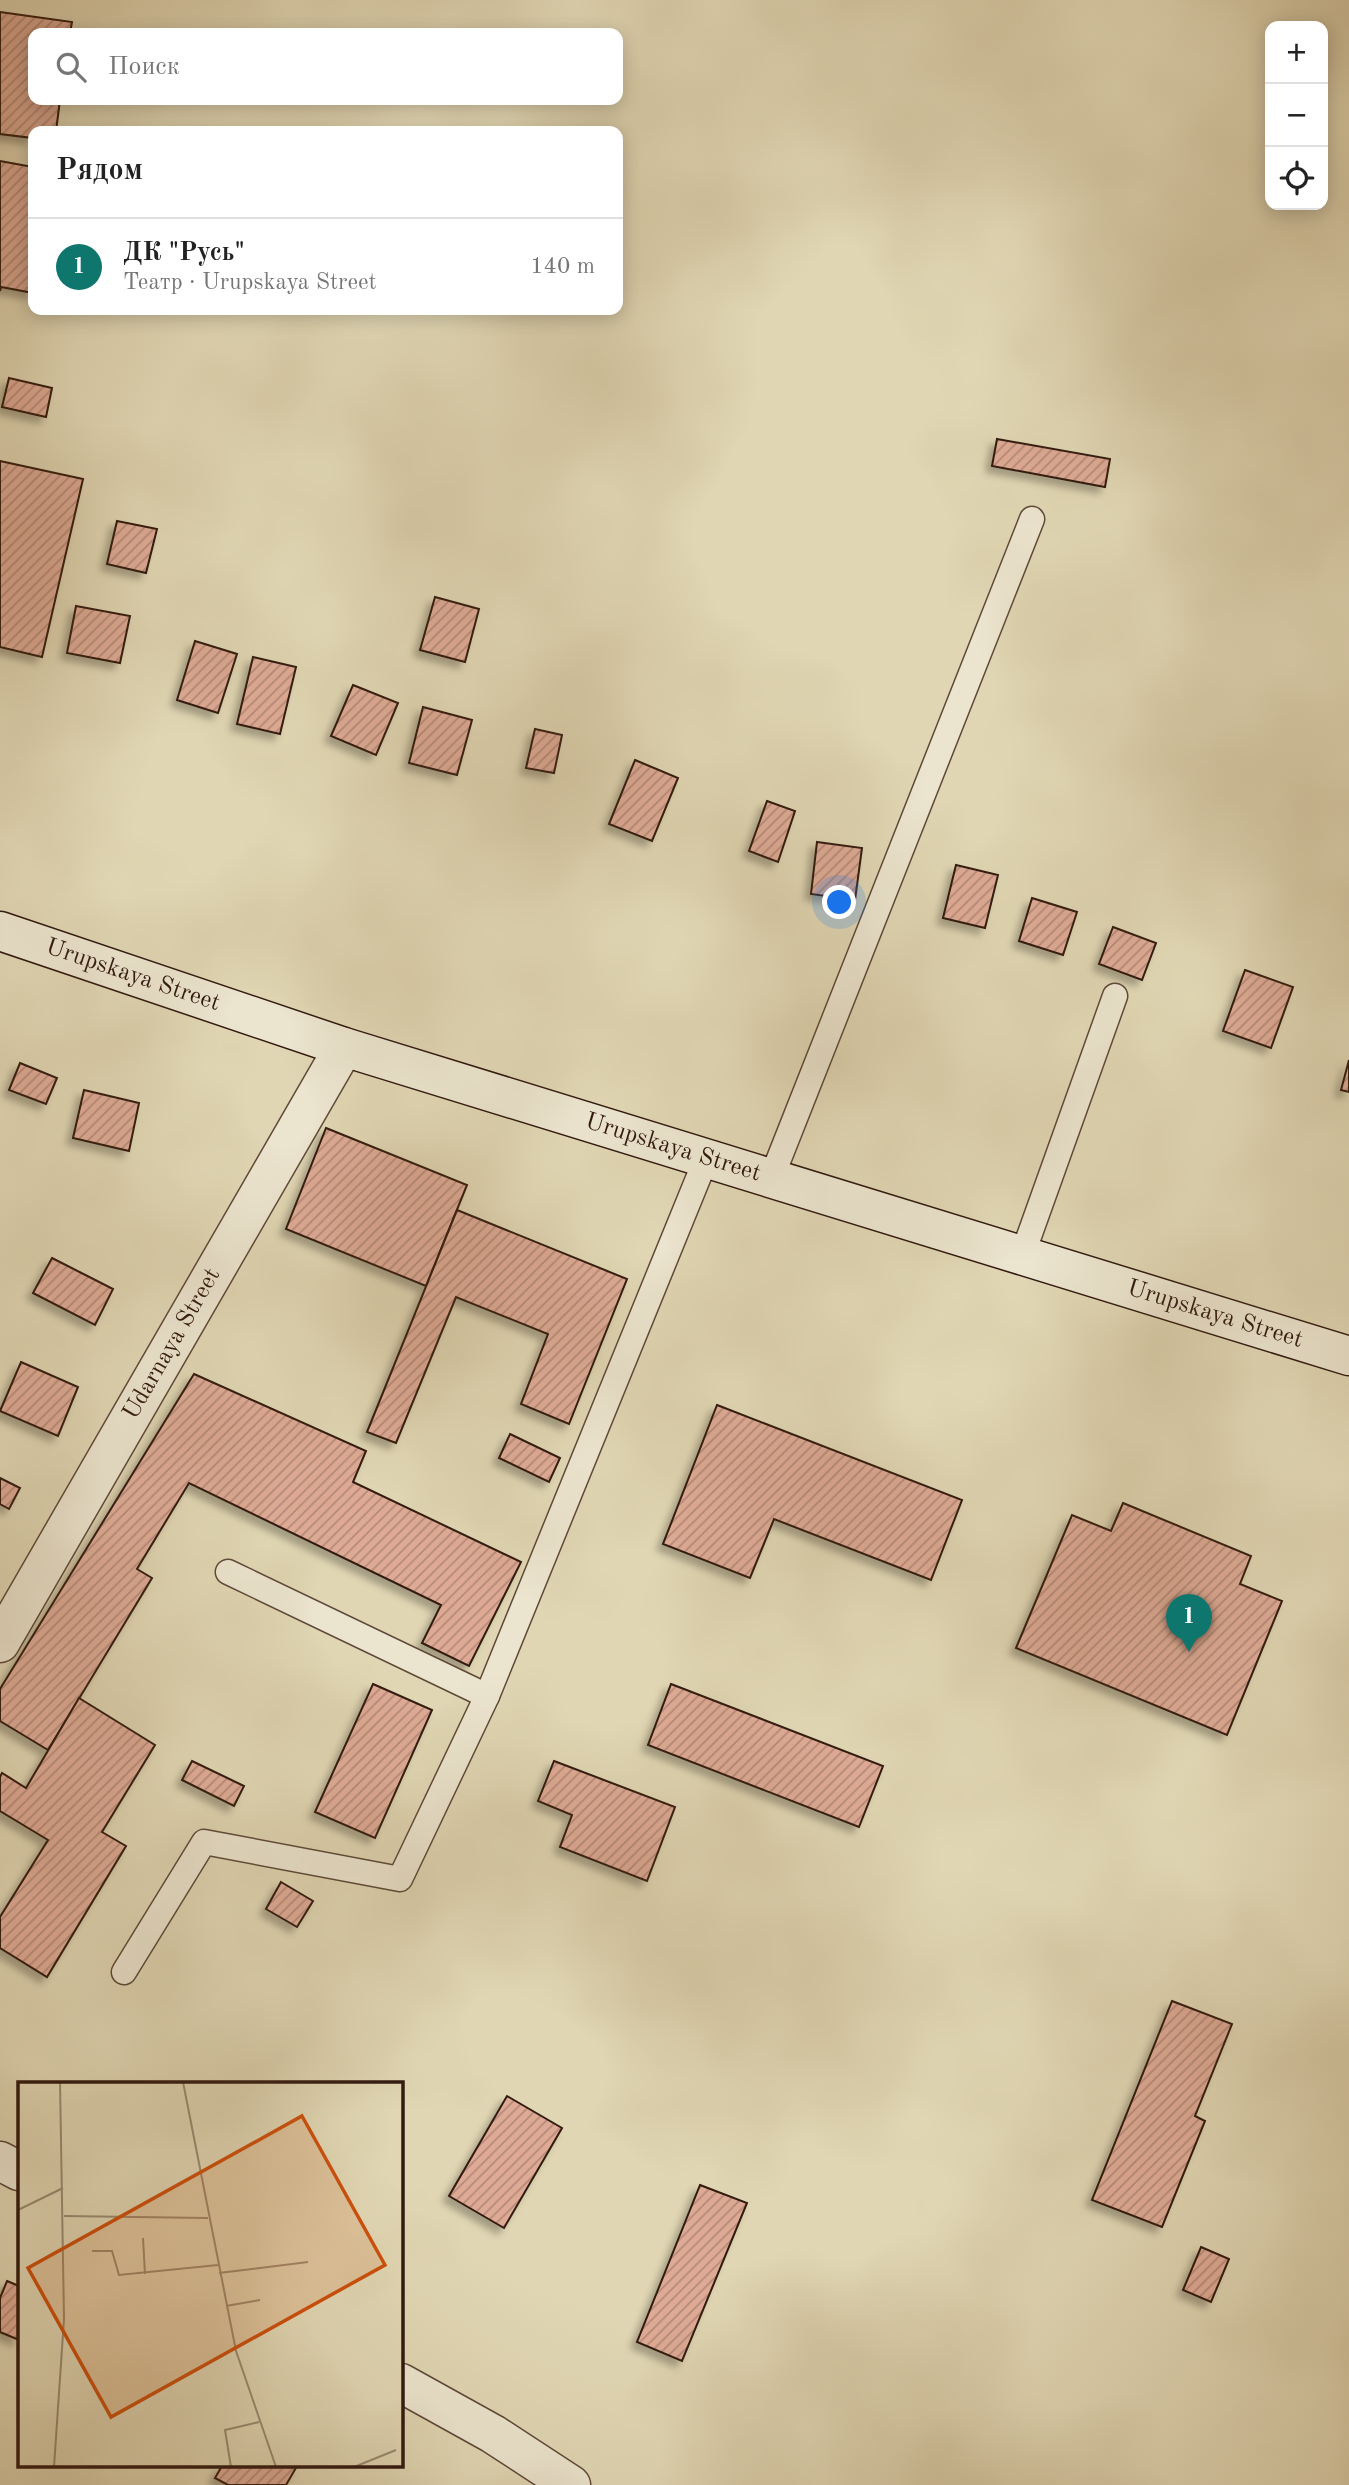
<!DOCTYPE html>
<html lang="ru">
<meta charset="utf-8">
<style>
:root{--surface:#fff;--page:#f2f2f2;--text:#222;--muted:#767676;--line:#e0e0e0;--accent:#0f766e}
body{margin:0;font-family:"Old Standard TT",serif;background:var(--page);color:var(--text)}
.controls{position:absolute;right:21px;top:21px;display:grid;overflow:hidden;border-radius:14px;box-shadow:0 4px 18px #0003}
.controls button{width:63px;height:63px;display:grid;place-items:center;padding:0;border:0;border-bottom:2px solid var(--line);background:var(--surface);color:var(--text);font:35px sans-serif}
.you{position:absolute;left:840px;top:903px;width:24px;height:24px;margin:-18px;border:5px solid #fff;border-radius:50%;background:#1a73e8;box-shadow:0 0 0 10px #1a73e833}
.badge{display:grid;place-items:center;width:46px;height:46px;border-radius:50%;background:var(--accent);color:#fff;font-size:23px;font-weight:700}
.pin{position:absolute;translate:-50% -58px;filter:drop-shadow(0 2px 4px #0008)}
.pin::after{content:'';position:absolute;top:37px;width:24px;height:21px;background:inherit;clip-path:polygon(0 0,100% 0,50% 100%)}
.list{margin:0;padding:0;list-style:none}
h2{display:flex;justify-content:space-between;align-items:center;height:91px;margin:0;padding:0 28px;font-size:30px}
h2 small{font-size:23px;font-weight:400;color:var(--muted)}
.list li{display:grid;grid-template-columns:46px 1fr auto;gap:21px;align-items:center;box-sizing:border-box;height:98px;padding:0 28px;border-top:2px solid var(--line)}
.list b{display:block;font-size:26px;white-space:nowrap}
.list p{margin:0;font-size:23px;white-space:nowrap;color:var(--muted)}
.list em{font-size:23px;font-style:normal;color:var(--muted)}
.icon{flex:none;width:38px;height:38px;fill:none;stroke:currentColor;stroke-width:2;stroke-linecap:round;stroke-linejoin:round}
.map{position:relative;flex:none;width:1349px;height:2485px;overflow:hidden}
.search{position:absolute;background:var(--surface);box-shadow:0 4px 18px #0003;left:28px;top:28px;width:595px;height:77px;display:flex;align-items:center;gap:18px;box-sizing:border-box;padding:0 24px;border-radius:14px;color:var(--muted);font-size:26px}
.panel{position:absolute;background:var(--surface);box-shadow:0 4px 18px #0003;left:28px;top:126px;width:595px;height:189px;border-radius:14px}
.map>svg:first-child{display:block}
.building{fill:url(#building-hatch);stroke:#321a10;stroke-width:2;filter:url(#shadow)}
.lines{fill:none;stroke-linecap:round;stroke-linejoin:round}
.lane-casing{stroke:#5e4939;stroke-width:27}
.street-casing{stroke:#5e4939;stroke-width:41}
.secondary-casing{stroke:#321a10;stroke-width:41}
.lane{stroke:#ebe4ce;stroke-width:24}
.street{stroke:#ebe4ce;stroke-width:38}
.secondary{stroke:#ebe4ce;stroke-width:38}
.labels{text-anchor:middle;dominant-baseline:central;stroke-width:7;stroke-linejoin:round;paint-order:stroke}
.street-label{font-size:24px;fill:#321a10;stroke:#ebe4ce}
.inset-road{fill:none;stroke:#9a8b72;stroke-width:2}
.view{fill:#cd500d;fill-opacity:0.15;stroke:#cd500d;stroke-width:3.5}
.inset-edge{fill:none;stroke:#321a10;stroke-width:3.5}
</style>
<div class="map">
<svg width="1349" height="2485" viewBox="0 0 1349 2485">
<defs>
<pattern id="building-hatch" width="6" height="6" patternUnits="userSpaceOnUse" patternTransform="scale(1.75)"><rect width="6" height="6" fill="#deaa95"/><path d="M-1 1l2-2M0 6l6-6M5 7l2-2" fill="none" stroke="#b58a78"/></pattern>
<filter id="shadow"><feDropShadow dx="-6" dy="6" stdDeviation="3.5" flood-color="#0004"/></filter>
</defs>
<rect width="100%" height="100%" fill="#e0d6b3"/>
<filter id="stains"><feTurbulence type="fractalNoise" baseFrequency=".00286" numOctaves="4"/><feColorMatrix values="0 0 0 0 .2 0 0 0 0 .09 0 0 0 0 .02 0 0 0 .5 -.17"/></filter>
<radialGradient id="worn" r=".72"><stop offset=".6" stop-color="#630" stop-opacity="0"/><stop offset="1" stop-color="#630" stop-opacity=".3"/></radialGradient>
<!-- building -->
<g class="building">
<path d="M0,12L72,22L70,33H33V100H60L56,131H33V138L0,134Z"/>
<path d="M0,161L33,167V293L1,287L0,291Z"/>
<path d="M9,378L52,388L46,417L2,407Z"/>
<path d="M997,439L1110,459L1105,487L992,466Z"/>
<path d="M0,461L83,479L42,657L0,647Z"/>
<path d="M117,521L157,529L146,573L107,564Z"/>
<path d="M435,597L479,609L465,662L420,650Z"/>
<path d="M76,606L130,616L120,663L67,653Z"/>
<path d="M195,641L237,654L218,713L177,700Z"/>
<path d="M253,657L296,667L280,734L237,724Z"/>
<path d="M353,685L398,703L376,755L331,736Z"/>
<path d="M423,707L472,720L457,775L409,763Z"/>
<path d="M535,729L562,735L554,773L526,768Z"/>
<path d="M635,760L678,778L652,841L609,824Z"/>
<path d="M767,801L795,811L778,862L749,851Z"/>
<path d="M817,842L862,848L855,900L811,894Z"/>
<path d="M956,865L998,875L985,928L943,918Z"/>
<path d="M1032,898L1077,912L1063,955L1019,941Z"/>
<path d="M1113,927L1156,943L1142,980L1099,964Z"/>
<path d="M1245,970L1293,987L1271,1048L1223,1031Z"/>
<path d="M1349,1060V1092L1341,1090Z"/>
<path d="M20,1063L57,1078L46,1104L9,1090Z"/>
<path d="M84,1090L139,1103L129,1151L73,1138Z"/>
<path d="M326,1128L467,1185L426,1286L286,1229Z"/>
<path d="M457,1210L627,1279L569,1424L521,1404L548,1334L456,1297L396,1443L367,1432Z"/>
<path d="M52,1258L113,1289L95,1325L33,1293Z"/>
<path d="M21,1362L78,1387L58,1436L0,1411Z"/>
<path d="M194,1374L366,1451L353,1482L521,1562L469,1666L422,1643L441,1605L189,1483L137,1569L152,1578L48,1750L0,1721V1689Z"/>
<path d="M717,1405L962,1500L931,1580L774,1519L750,1578L663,1544Z"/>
<path d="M510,1434L560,1458L549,1482L499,1458Z"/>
<path d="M0,1478L20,1488L9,1509L0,1504Z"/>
<path d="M1123,1503L1251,1556L1240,1584L1282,1601L1227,1735L1016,1648L1072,1515L1111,1531Z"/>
<path d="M373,1684L432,1710L375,1838L315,1812Z"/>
<path d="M671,1684L883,1766L859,1827L648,1745Z"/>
<path d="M79,1698L155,1745L102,1832L126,1846L47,1977L0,1948V1917L48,1840L0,1811V1777L2,1773L26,1788Z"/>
<path d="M192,1761L244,1786L234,1806L182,1780Z"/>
<path d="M554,1761L675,1807L647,1881L560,1847L572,1815L538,1801Z"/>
<path d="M281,1882L313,1901L297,1927L266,1909Z"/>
<path d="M1172,2001L1232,2024L1195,2116L1205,2121L1162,2227L1092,2200Z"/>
<path d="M507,2096L562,2128L504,2228L449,2196Z"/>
<path d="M700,2185L747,2203L682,2361L637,2342Z"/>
<path d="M1201,2247L1229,2259L1211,2302L1183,2290Z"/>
<path d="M7,2281L19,2286V2340L0,2332V2298Z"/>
<path d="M222,2466H297L286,2485H228L215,2478Z"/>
</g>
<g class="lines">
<defs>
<g id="lane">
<path d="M771,1179L1032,519"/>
<path d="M1022,1256L1115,996"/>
<path d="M228,1572L487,1696"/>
<path d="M124,1972L204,1842L400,1879L487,1696L706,1159"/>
</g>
<g id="street">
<path id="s1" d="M0,1643L344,1047"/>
<path d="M0,2161L19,2171"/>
<path d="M401,2383L493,2434L571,2485"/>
</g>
<g id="secondary">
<path id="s2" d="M0,931L344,1047L1349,1356"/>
</g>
</defs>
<!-- lane casing -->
<use href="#lane" class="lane-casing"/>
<!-- street casing -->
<use href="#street" class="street-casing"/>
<!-- secondary casing -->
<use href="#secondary" class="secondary-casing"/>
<!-- lane -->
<use href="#lane" class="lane"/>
<!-- street -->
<use href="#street" class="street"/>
<!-- secondary -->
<use href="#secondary" class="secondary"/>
</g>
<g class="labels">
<!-- street labels -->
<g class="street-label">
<text stroke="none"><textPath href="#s2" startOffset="140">Urupskaya Street</textPath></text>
<text stroke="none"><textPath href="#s2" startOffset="707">Urupskaya Street</textPath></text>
<text stroke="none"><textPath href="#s2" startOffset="1274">Urupskaya Street</textPath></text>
<text stroke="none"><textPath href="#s1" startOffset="345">Udarnaya Street</textPath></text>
</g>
</g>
<!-- overview -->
<g transform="translate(18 2082)">
<rect width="385" height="385" fill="#e0d6b3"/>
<path class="inset-road" d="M165,0L218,269L258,385M0,128L45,106M46,134L190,136M125,156L127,192M74,169H94L101,193L200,183M201,191L290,180M208,224L242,218M36,385L46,237L42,0M213,385L207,348L241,340M336,385L378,368"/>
<path class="view" d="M284,34L367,183L93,335L10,186Z"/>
<rect width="385" height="385" class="inset-edge"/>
</g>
<rect width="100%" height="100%" filter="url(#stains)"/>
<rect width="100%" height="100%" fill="url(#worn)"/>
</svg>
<div class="controls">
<button>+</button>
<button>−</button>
<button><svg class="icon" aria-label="locate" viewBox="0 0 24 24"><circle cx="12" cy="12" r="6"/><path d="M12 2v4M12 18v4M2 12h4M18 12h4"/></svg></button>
</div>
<div class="you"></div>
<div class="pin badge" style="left:1189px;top:1652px">1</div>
<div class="search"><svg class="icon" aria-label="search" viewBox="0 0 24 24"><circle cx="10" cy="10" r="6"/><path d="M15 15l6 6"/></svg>Поиск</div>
<section class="panel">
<h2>Рядом<small></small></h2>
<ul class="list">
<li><span class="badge">1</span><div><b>ДК &quot;Русь&quot;</b><p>Театр · Urupskaya Street</p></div><em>140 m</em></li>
</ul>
</section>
</div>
